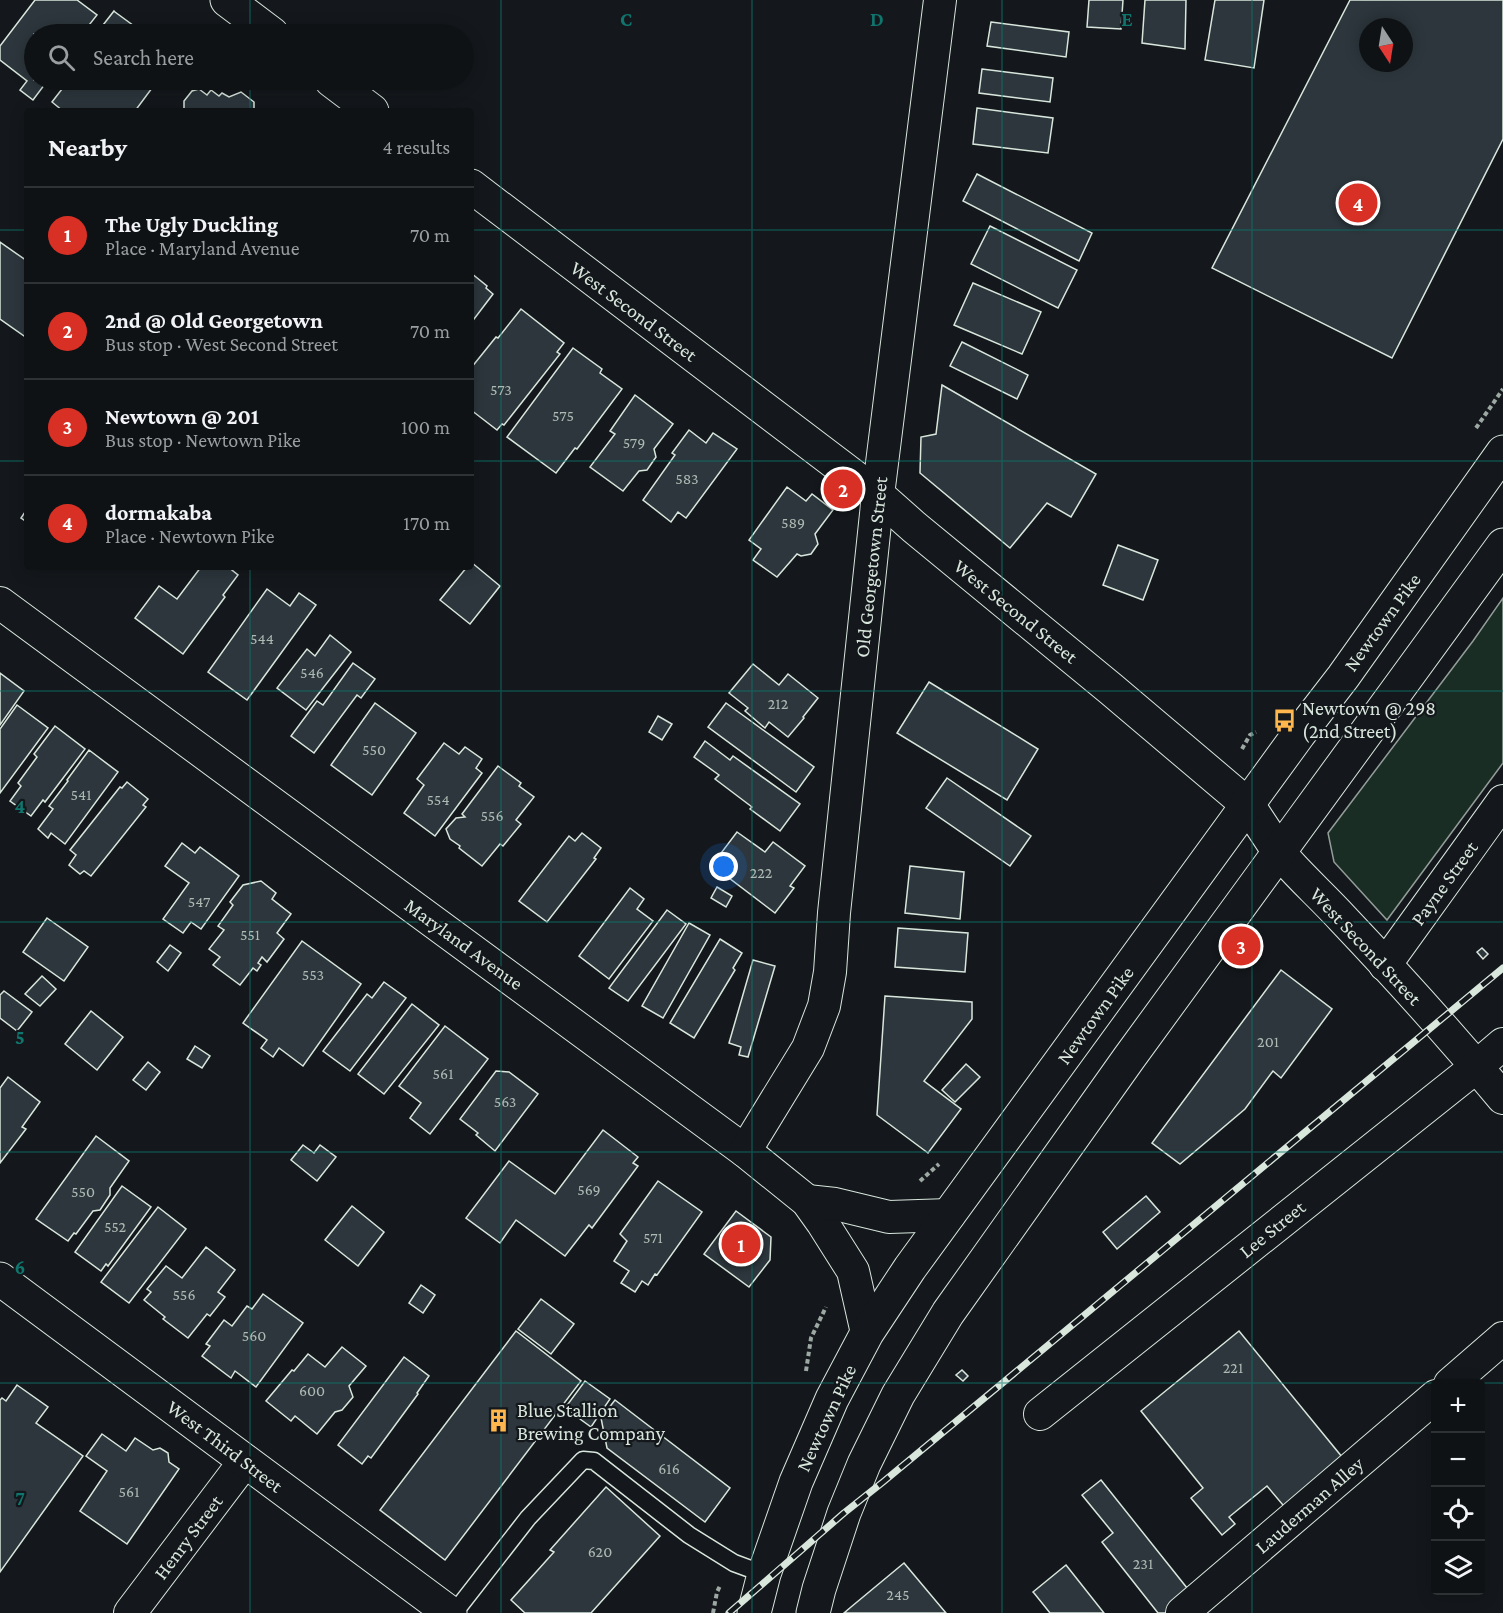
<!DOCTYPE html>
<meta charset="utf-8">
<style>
:root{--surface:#0f1215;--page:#1d2022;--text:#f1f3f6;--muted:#9b9ea0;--line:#2f3234;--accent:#d93025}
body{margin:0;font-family:"Crimson Pro",serif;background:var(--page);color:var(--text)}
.controls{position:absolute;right:18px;bottom:18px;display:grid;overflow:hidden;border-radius:6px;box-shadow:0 3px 15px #0003}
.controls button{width:54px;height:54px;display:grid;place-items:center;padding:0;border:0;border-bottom:2px solid var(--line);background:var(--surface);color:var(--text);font:30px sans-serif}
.compass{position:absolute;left:1359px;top:18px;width:54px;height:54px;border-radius:50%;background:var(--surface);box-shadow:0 3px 15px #0003;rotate:168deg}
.you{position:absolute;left:724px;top:867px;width:21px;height:21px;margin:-15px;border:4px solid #fff;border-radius:50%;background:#1a73e8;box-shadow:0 0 0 9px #1a73e833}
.badge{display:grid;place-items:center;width:39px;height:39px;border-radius:50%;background:var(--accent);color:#fff;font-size:20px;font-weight:700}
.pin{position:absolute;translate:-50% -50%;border:3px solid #fff;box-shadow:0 2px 6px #0006}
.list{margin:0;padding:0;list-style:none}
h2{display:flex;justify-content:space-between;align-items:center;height:78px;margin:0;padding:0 24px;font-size:26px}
h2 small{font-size:20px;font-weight:400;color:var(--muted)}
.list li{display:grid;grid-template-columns:39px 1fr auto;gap:18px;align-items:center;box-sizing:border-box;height:96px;padding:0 24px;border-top:2px solid var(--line)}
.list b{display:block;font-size:22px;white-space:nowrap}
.list p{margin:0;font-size:20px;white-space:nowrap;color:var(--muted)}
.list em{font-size:20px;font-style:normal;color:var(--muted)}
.icon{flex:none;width:33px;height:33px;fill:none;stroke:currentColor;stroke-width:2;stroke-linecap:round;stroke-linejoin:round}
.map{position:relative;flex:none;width:1503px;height:1613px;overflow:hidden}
.search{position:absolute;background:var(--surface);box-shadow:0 3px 15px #0003;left:24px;top:24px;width:450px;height:66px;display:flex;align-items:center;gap:15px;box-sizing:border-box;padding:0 21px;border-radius:33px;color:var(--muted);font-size:22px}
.panel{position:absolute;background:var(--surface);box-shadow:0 3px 15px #0003;left:24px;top:108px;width:450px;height:462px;border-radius:6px}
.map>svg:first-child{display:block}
.green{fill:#1a2d24;stroke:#939e99;stroke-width:1.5}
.building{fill:#2c363c;stroke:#d8e6dc;stroke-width:1.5;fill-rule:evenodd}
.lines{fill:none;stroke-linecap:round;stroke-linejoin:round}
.lane-casing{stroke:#d8e6dc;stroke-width:19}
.street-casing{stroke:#d8e6dc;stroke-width:34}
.secondary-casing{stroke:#d8e6dc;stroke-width:35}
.primary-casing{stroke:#d8e6dc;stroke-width:35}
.path{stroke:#9da8a2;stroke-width:4;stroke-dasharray:4.5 3;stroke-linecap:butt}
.lane{stroke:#14181c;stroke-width:16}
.street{stroke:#14181c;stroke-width:32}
.secondary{stroke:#14181c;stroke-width:33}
.primary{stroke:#14181c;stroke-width:33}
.rail-casing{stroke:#d8e6dc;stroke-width:7}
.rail{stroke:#14181c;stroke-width:4.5;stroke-dasharray:14;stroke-linecap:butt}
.grid{fill:none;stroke:#0f766e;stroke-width:1.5;stroke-opacity:0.55}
.labels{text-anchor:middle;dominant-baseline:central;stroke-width:4.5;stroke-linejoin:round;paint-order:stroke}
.number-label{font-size:16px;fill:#adbab4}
.street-label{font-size:20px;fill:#d8e6dc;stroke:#14181c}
.poi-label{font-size:20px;fill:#d8e6dc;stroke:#14181c;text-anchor:start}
.grid-label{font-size:20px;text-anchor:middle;font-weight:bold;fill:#0f766e;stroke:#14181c;stroke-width:4.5;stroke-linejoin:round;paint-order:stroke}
</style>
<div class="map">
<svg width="1503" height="1613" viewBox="0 0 1503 1613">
<rect width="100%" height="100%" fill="#14181c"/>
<!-- green -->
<path class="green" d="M1503,598V763L1387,920L1334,862L1328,833L1473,641Z"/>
<!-- building -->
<g class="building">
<path d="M35,0H77L97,15L82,34H34V80H48L33,100L20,90L27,81L0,60V46Z"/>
<path d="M1089,0H1123L1121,29L1087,27Z"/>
<path d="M1145,0H1186L1185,49L1142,43Z"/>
<path d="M1215,0H1264L1254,68L1205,60Z"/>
<path d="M1350,0H1503V139L1392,358L1212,268ZM1368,27H1404V63H1368Z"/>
<path d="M114,11L115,12L145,34H96Z"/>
<path d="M991,22L1069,32L1066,57L987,46Z"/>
<path d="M982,69L1053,78L1050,102L979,93Z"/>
<path d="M69,80H158L135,111H63L52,102Z"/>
<path d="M199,89L207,95L211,90L219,96L222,93L229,97L241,92L254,102V111H184V101L192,91Z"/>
<path d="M977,108L1053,118L1048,153L973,144Z"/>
<path d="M977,174L1092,233L1079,261L963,201Z"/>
<path d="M990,226L1077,270L1058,308L971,264Z"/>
<path d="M0,242L27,261V338L0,319Z"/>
<path d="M471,273L487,286L486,288L493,294L471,323Z"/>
<path d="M973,283L1041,312L1022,354L954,325Z"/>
<path d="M521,309L564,343L557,352L560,354L504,425L502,424L497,430L471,410V368L496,337L498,338Z"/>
<path d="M962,342L1028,375L1017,399L950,366Z"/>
<path d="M573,348L602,369L600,373L622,389L577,449L575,448L556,473L507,437Z"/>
<path d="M942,385L1096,474L1071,517L1047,503L1010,548L920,473L921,437L936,434Z"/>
<path d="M635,395L673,424L654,449L656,457L647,470L639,471L623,491L590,467L615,434L610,431Z"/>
<path d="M689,430L706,443L713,433L737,449L686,518L678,512L671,522L643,500L675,455L672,453Z"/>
<path d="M787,487L806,501L812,494L833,510L815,534L818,544L811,554L801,556L797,554L777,577L753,560L761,549L749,540Z"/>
<path d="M27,509V522L21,518Z"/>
<path d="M1118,545L1158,560L1143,600L1103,585Z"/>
<path d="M471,562L500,586L470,624L440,600L467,567H471Z"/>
<path d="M201,567H228L238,575L223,595L225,597L183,654L135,618L159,586L177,599Z"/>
<path d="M267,589L290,606L299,593L316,605L247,700L208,672Z"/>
<path d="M330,635L351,652L306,710L277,688L307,649L315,656Z"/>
<path d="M353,663L375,679L361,698L357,695L314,753L291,736L317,701L323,705Z"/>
<path d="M753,664L779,685L788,674L818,698L803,717L804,718L788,737L769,722L765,728L745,711L748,708L729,693Z"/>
<path d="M0,673L24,691L0,725Z"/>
<path d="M929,682L1038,749L1007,800L897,733Z"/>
<path d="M375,703L416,733L372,795L331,765Z"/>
<path d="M726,703L814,767L796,792L708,727Z"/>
<path d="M17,705L48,728L0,793V729Z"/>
<path d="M658,716L672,724L662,740L649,732Z"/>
<path d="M55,726L85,749L45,802L43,800L31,816L10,801L21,786L18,783L37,757L34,754Z"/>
<path d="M705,741L730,760L733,756L800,804L780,831L750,809L752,807L715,779L719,775L694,757Z"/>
<path d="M444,743L459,754L465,747L482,759L476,768L482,773L435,836L404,813L424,785L417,779Z"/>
<path d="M89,750L118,772L65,844L51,833L48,838L38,829L53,809L49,806L68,781L67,780Z"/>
<path d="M498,766L521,783L519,786L534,797L516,820L521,824L503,846L500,844L482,866L459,848L460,846L450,839L446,829L456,818L465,817L462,814Z"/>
<path d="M947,778L1031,836L1010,866L926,808Z"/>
<path d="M127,782L148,799L143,805L146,807L91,876L84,871L80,874L69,865L76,855L70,850L120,787L122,788Z"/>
<path d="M737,832L765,852L773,842L805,866L790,886L794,888L775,913L712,865Z"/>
<path d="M582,833L601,848L594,858L596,859L547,922L519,901L569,836L575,841Z"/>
<path d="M182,843L195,853L200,847L239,876L201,929L191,922L183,933L163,919L189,883L165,866Z"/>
<path d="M910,866L964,872L960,919L905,913Z"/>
<path d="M261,881L276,893L272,899L291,914L277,933L284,939L267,962L262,957L258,963L261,965L257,971L253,968L240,985L213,965L220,957L209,949L224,930L218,926L233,905L230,902L243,885Z"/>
<path d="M717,887L732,896L726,907L711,898Z"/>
<path d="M630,888L644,899L637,909L653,921L609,979L579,956Z"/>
<path d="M667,910L686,924L628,1001L609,988Z"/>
<path d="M47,918L88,947L64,981L23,952Z"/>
<path d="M689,923L710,935L663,1018L642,1006Z"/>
<path d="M898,928L968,933L965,972L895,967Z"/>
<path d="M720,939L742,953L733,968L735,970L694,1038L670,1023Z"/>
<path d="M302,941L361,984L303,1066L279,1048L273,1057L261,1048L267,1040L243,1023Z"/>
<path d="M170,945L181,953L168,971L157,962Z"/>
<path d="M1482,948L1488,954L1483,959L1477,952Z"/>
<path d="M753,960L775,966L748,1057L739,1055L741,1047L729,1043Z"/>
<path d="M1281,970L1332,1009L1281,1078L1273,1071L1245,1109L1180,1164L1152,1143Z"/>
<path d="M42,976L56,989L40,1006L25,994Z"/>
<path d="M384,982L406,998L350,1071L323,1051L367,994L372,998Z"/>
<path d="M4,991L32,1012L17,1031L0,1018V995Z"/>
<path d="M885,996L972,1002V1019L924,1081L961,1109L928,1153L877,1115Z"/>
<path d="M412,1004L439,1025L384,1094L358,1074Z"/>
<path d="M91,1011L123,1037L97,1070L65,1044Z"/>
<path d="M445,1026L488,1059L430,1134L410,1118L421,1103L399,1086Z"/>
<path d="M195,1046L210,1056L202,1068L187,1059Z"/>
<path d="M148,1062L160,1072L146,1090L133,1080Z"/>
<path d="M966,1064L980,1077L955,1102L942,1090Z"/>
<path d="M496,1071L509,1072L538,1094L495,1151L476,1135L478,1133L460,1119Z"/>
<path d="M8,1077L40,1102L22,1127L26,1129L0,1163V1088Z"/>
<path d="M603,1130L638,1157L633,1163L638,1166L592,1228L589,1225L565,1256L516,1220L500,1243L466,1218L509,1161L555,1194Z"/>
<path d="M96,1136L129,1161L110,1188V1195L100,1210L93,1211L76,1234L74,1233L68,1241L36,1219Z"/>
<path d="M303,1145L314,1153L320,1145L336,1157L317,1181L291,1160Z"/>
<path d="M658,1181L702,1212L657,1275L655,1274L648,1285L642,1281L635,1292L621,1283L629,1271L614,1261L627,1241L620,1234Z"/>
<path d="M122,1186L151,1207L108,1266L106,1264L101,1271L75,1252Z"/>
<path d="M1146,1196L1160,1212L1117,1249L1103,1232Z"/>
<path d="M352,1206L384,1232L358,1266L325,1240Z"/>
<path d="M158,1207L186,1229L129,1303L101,1282Z"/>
<path d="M736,1211L771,1237L770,1260L749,1287L704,1254Z"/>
<path d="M206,1247L235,1270L218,1292L225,1297L210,1316L207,1314L188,1338L163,1319L165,1317L144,1300L151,1292L147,1289L166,1266L182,1278Z"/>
<path d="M421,1285L435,1295L423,1313L409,1303Z"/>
<path d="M263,1294L303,1323L256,1387L235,1371L231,1378L202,1356L210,1346L206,1344L224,1320L232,1326L247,1306L252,1309Z"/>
<path d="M541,1299L574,1324L551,1354L518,1329Z"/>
<path d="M516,1331L581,1381L445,1560L380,1510Z"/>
<path d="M1239,1331L1347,1463L1288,1511L1267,1486L1229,1517L1235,1524L1222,1535L1191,1498L1203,1488L1141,1411Z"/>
<path d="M342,1347L366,1366L349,1386L353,1397L342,1410L335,1412L317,1434L295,1416L291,1421L266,1401L292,1370L294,1371L308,1354L325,1367Z"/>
<path d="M404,1357L429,1376L417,1393L418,1394L371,1458L368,1456L362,1464L338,1445Z"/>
<path d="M962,1370L968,1376L963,1381L956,1375Z"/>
<path d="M585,1381L610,1399L591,1427L565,1408Z"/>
<path d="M17,1385L48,1407L36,1423L83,1456L0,1572V1400L2,1398L6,1401Z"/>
<path d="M615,1400L730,1488L705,1522L607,1448L601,1418Z"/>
<path d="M102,1434L126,1451L135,1438L153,1450L160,1448L168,1453L169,1462L179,1469L127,1544L80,1511L107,1471L86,1456Z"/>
<path d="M1101,1480L1191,1593L1166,1613H1158L1102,1542L1113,1533L1082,1495Z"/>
<path d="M606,1487L660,1536L591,1613H525L511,1600L554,1552L550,1550Z"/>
<path d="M904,1563L946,1613H844L851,1607Z"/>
<path d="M1066,1565L1104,1613H1050L1034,1593L1033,1592Z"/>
</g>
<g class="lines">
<defs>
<path id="lane" d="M454,1613L528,1518L583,1460L594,1461L689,1535L734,1563L764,1574"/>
<g id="street">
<path d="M0,603L745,1151L807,1201L822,1222L853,1271L867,1333"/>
<path d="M1279,852C1299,876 1322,896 1343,919C1398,977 1452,1037 1503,1098"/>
<path d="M1385,965L1503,801"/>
<path d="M745,1151L808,1048L824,1006L830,972L834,913L878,495L940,0"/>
<path d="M807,1201L835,1204L889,1217L949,1215"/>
<path d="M1450,1384L1503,1338"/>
<path d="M1040,1414L1476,1067L1503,1044"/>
<path d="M130,1613L245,1461"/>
<path d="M1182,1613L1436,1396"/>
</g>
<g id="secondary">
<path d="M227,0L272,34"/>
<path d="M331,80L372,111"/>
<path d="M471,186L878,495L914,527L1111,689L1248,805L1279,852"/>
<path d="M0,1279L450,1613"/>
</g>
<g id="primary">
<path d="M754,1613L764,1574L796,1482L832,1399L867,1333L910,1268L1299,734L1343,677L1503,452"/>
<path d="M813,1613L819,1589L844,1513L864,1464L898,1395L948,1313L1129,1058L1503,545"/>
</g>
</defs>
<!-- lane casing -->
<use href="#lane" class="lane-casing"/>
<!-- street casing -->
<use href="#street" class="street-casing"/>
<!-- secondary casing -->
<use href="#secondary" class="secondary-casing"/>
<!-- primary casing -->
<use href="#primary" class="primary-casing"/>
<!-- path -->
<g class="path">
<path d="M1476,428L1503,389"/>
<path d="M1242,749L1250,735L1256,732"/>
<path d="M920,1181L939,1164"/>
<path d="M806,1371L811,1338L826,1307"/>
<path d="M713,1613L717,1592L720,1586"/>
</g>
<!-- lane -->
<use href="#lane" class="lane"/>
<!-- street -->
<use href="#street" class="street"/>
<!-- secondary -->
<use href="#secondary" class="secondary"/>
<!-- primary -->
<use href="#primary" class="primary"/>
<defs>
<path id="rail" d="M729,1613L844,1513L883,1482L1503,968"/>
</defs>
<!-- rail casing -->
<use href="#rail" class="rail-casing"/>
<!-- rail -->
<use href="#rail" class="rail"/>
</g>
<!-- grid -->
<path class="grid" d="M250,0V34M501,0V1613M752,0V1613M1002,0V1613M1252,0V1613M250,80V111M0,230H27M471,230H1503M0,461H27M471,461H1503M250,567V1613M0,691H1503M0,922H1503M0,1152H1503M0,1383H1503"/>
<!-- icons -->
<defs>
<symbol id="bus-bare" viewBox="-9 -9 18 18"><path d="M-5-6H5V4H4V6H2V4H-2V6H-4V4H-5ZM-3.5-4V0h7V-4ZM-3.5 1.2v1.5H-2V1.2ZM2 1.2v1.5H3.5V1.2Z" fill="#ffb74d" stroke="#14181c" stroke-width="2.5" paint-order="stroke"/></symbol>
<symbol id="building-bare" viewBox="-9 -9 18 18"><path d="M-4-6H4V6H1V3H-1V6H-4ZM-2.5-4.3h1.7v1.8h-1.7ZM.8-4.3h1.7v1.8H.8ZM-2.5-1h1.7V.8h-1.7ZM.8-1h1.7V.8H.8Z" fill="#ffb74d" stroke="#14181c" stroke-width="2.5" paint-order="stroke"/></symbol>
</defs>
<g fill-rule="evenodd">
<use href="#bus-bare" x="1268" y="704" width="33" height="33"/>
<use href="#building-bare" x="482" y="1404" width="33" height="33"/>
</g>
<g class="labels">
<!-- number labels -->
<g class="number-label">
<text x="501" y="389">573</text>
<text x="563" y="415">575</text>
<text x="634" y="442">579</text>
<text x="687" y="478">583</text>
<text x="793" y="522">589</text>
<text x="262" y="638">544</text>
<text x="312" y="672">546</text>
<text x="778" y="703">212</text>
<text x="374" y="749">550</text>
<text x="81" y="794">541</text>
<text x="438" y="799">554</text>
<text x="492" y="815">556</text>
<text x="761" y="872">222</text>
<text x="199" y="901">547</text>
<text x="250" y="934">551</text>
<text x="313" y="974">553</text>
<text x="1268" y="1041">201</text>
<text x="443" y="1073">561</text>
<text x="505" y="1101">563</text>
<text x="589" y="1189">569</text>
<text x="83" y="1191">550</text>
<text x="115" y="1226">552</text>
<text x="653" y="1237">571</text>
<text x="184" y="1294">556</text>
<text x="254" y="1335">560</text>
<text x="1233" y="1367">221</text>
<text x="312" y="1390">600</text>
<text x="669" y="1468">616</text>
<text x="129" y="1491">561</text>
<text x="600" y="1551">620</text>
<text x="1143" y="1563">231</text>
<text x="898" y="1594">245</text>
</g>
<!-- street labels -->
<g class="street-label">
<text transform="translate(634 311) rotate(37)">West Second Street</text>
<text transform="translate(871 567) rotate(-84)">Old Georgetown Street</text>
<text transform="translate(1016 611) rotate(39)">West Second Street</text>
<text transform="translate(1382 622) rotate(-54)">Newtown Pike</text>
<text transform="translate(1444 883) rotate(-54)">Payne Street</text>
<text transform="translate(464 944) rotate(36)">Maryland Avenue</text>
<text transform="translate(1366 946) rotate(47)">West Second Street</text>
<text transform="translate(1095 1015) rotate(-54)">Newtown Pike</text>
<text transform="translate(1272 1229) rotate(-39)">Lee Street</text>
<text transform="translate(826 1418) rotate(-65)">Newtown Pike</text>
<text transform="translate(225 1446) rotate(37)">West Third Street</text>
<text transform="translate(1309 1505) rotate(-41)">Lauderman Alley</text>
<text transform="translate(188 1537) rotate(-53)">Henry Street</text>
</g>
<!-- poi labels -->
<g class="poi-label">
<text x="1302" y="708">Newtown @ 298<tspan x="1302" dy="23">(2nd Street)</tspan></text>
<text x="517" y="1410">Blue Stallion<tspan x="517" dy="23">Brewing Company</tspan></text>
</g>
</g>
<g class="grid-label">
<text x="626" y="26">C</text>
<text x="877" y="26">D</text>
<text x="1127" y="26">E</text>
<text x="20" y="813">4</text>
<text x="20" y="1044">5</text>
<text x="20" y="1274">6</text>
<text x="20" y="1505">7</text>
</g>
</svg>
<div class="controls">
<button>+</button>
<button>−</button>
<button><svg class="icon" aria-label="locate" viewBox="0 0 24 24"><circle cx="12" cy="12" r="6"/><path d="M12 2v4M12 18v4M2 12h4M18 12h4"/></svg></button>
<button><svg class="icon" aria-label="layers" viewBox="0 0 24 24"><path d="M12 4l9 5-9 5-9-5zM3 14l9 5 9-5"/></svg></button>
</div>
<svg class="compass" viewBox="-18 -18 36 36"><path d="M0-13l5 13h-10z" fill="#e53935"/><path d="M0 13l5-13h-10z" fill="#9b9ea0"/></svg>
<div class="you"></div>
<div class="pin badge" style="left:741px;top:1244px">1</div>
<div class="pin badge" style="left:843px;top:489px">2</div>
<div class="pin badge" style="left:1241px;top:946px">3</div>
<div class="pin badge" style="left:1358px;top:203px">4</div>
<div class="search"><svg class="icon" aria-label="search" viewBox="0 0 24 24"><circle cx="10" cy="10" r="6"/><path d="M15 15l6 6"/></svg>Search here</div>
<section class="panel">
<h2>Nearby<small>4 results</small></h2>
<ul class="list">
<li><span class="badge">1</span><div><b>The Ugly Duckling</b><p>Place · Maryland Avenue</p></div><em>70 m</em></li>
<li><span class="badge">2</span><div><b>2nd @ Old Georgetown</b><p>Bus stop · West Second Street</p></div><em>70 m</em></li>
<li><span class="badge">3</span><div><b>Newtown @ 201</b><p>Bus stop · Newtown Pike</p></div><em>100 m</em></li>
<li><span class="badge">4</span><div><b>dormakaba</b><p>Place · Newtown Pike</p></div><em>170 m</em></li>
</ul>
</section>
</div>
